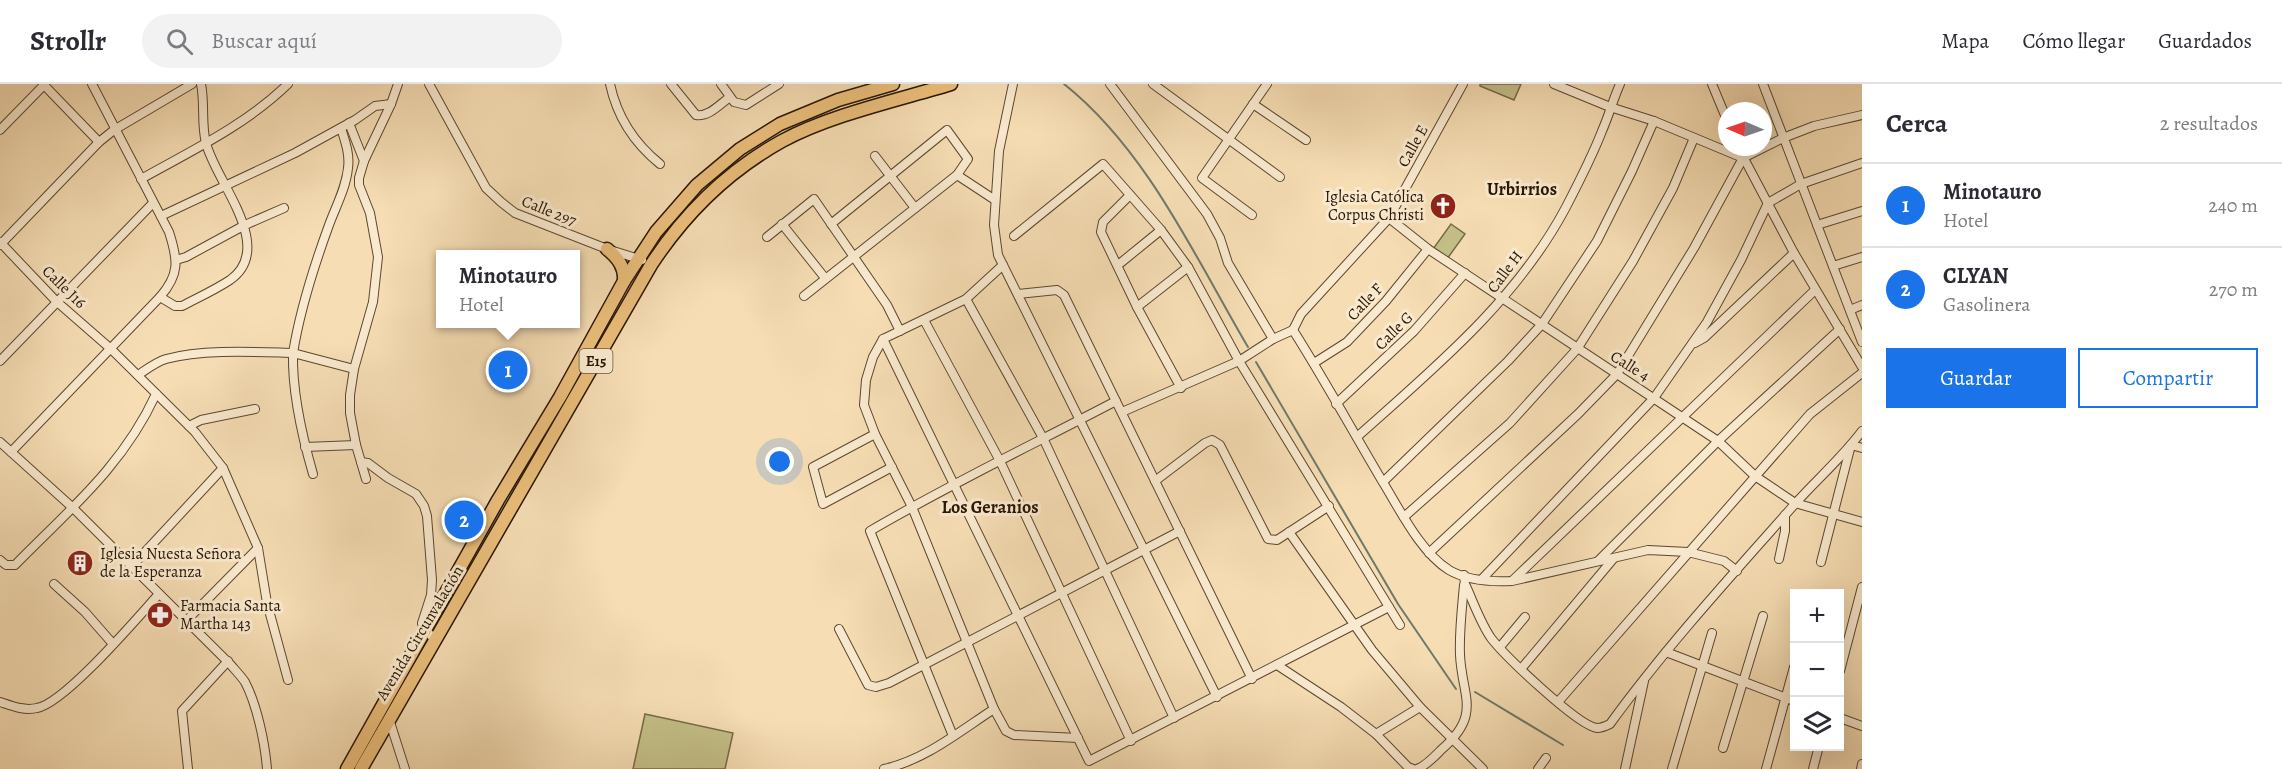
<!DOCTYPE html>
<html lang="es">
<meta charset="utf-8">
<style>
:root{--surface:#fff;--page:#f2f2f3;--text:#2b2b33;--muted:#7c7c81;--line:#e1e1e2;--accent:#1a73e8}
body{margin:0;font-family:Alegreya,serif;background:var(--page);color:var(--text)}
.controls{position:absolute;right:18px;bottom:18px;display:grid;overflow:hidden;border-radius:0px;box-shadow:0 6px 24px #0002}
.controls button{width:54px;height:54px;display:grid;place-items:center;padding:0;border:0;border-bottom:2px solid var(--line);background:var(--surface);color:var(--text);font:30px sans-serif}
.compass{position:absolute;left:1718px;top:18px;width:54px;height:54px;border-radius:50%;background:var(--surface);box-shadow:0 6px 24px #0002;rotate:272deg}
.you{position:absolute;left:780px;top:378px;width:21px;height:21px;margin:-15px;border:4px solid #fff;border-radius:50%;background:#1a73e8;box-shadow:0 0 0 9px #1a73e833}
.badge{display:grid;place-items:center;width:39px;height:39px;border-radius:50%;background:var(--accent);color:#fff;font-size:20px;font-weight:700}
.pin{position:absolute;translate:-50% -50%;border:3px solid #fff;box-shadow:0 2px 6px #0006}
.popup{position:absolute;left:436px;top:166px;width:144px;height:78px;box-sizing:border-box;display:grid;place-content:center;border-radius:0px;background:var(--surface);filter:drop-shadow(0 2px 4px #0005);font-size:20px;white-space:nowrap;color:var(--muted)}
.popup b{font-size:22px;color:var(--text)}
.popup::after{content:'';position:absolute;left:50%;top:100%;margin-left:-12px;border:12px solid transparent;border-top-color:var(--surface)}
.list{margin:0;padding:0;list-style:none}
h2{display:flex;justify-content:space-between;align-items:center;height:78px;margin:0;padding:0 24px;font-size:26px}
h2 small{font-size:20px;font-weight:400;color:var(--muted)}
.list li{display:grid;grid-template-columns:39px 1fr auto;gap:18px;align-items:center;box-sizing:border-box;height:84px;padding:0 24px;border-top:2px solid var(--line)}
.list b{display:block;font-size:22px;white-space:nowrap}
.list p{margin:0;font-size:20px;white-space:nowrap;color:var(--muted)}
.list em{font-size:20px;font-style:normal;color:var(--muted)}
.actions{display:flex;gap:12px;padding:18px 24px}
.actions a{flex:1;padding:14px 0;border:2px solid var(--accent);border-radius:0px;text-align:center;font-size:21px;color:var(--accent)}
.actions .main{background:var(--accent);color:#fff}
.icon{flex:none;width:33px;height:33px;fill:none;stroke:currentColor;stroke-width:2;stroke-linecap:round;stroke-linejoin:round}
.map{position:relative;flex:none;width:1862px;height:685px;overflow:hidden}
header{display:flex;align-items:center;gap:36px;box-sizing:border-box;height:84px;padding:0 30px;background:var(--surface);border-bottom:2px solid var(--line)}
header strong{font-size:28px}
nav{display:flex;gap:33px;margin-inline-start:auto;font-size:21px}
.search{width:420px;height:54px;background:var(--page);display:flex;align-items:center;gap:15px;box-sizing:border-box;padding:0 21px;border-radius:33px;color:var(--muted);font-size:22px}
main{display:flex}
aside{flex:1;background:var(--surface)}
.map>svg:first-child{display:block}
.green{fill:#c4bf88;stroke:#766a46;stroke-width:1.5}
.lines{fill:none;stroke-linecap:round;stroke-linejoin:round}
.stream{stroke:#6f796b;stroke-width:2}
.minor-casing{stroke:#5c4730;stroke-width:10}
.highway-casing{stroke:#291504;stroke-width:15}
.minor{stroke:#f9e9ce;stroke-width:8}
.highway{stroke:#ebbe7a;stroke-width:12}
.labels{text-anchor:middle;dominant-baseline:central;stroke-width:6;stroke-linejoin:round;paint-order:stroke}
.shield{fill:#f9e9ce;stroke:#675541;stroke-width:1.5}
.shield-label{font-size:15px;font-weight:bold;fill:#291504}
.street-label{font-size:16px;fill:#291504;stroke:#f9e9ce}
.poi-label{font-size:16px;fill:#291504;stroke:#f9e9ce;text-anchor:start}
.neighbourhood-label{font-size:18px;font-weight:bold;fill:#291504;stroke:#f9e9ce}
</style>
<header>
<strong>Strollr</strong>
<div class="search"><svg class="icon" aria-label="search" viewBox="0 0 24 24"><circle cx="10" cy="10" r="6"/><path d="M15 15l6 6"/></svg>Buscar aquí</div>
<nav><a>Mapa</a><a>Cómo llegar</a><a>Guardados</a></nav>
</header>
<main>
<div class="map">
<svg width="1862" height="685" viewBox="0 0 1862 685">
<rect width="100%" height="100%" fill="#f6ddb4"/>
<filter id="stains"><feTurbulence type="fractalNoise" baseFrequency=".00333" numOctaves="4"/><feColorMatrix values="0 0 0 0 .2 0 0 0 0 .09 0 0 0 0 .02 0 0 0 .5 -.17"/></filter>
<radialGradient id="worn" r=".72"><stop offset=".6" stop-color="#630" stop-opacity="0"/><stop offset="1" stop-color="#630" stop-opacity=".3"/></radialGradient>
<!-- green -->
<g class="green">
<path d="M1480,0H1521L1514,16L1480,2Z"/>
<path d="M1451,140L1465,150L1447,175L1433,165Z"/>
<path d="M645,630L733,649L725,685H633Z"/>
</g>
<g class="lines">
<!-- stream -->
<g class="stream">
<path d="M1064,0C1147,66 1195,173 1248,263"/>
<path d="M1256,278L1398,520L1456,605"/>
<path d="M1475,608L1563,661"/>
</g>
<defs>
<g id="minor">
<path d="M43,0L99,58"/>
<path d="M429,0L486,104L501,118L515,129L607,165L642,176"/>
<path d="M610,0C617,33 634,59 660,80"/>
<path d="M671,0L696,31C709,33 720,20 730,13"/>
<path d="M721,0L734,18L746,21L779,0"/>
<path d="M1013,0L999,67L994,141L998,171L1217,613"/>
<path d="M1110,0L1207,130L1220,154L1228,179L1273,255"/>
<path d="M1153,0L1280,93"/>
<path d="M1554,0L1610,23L1654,37L1743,74"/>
<path d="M1712,0L1727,36"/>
<path d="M1763,0L1862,258"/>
<path d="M1253,20L1306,56"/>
<path d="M349,39L364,77"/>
<path d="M0,46L45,0"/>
<path d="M1738,63L1794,169L1862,283"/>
<path d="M875,72L915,124"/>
<path d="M141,95C191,67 246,41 288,0"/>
<path d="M1130,111L1103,138L1101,148L1137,223L1181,304"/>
<path d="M1252,131L1202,94L1267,0"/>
<path d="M161,132L295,69L355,36L375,22L391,20"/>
<path d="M1389,134L1428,165L1718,357L1755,392L1795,419L1862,438"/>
<path d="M782,140L825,194"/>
<path d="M831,140L947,46L968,75L957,91"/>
<path d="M1817,141L1862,127"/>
<path d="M1014,152L1103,80L1161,146L1188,183L1239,277L1400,541"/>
<path d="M767,153L814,115L887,221L900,247"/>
<path d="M0,158L56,217L111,265L195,348L223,384L258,464L267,519L288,596"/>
<path d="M0,161L99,58L114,46L192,0"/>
<path d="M176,176L186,173L245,141L284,124"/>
<path d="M1003,181L966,215L883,255L1089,677L1389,523"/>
<path d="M1118,181L1161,146"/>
<path d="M1833,182L1862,173"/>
<path d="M1018,210L1057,206L1064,211L1252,595"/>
<path d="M804,212L957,91L995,116"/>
<path d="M160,213L175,222H182C197,214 215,206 230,196C277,163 215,97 206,59C201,40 205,19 201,0"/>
<path d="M966,215L1043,354L1174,634"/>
<path d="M1137,223L1188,183"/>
<path d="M1850,226L1862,221"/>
<path d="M924,236L1000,377L1131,657"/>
<path d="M1293,246C1324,295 1352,346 1381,395C1399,424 1420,468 1449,486C1466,496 1492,498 1512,497L1648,466L1688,468L1724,477L1737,487"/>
<path d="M1293,246L1301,230L1389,134L1463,0"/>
<path d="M883,255L873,273L866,296L864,321L875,350L912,423L994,625L1006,647L1014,651L1078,654"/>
<path d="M1695,259L1704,254L1794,169"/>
<path d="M0,277L153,119"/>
<path d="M1314,279L1347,258L1386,217L1428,165"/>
<path d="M138,291C147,285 156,278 166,275C203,265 255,268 293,269C300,226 314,182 329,141C336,122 346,104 348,84C350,70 345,57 341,44"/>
<path d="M1336,320L1414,247L1465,189"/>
<path d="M1122,328L1239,277L1273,255L1293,246"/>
<path d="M189,342L201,336L255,325"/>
<path d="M875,350L813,383L823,420L892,383"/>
<path d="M1357,353C1433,285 1515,218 1565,125C1578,100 1592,73 1602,47C1609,31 1613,16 1620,0"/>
<path d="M0,358L73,424L230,580C235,586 241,592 245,598C257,621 265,659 267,685"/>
<path d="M305,363L356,361"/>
<path d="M11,368L160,213C180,190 178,176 169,148L92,0"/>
<path d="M361,378L368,379L388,394L416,410L424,422L427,432L432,496L431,511L422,539L423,543L436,557"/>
<path d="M313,390C302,352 292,309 293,269L354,285"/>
<path d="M366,395L356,361L350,329V311L354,285L373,218L378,173L370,129L359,101V94L364,77L391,20L398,0"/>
<path d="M1155,397L1205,359L1212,356L1220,361L1268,455L1277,456L1329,422"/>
<path d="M1383,398L1508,277L1542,240L1597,157L1632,87L1654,37"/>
<path d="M1404,433L1510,339L1577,265L1633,177L1673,104L1694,54"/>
<path d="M1289,448L1372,566L1420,623L1483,685"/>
<path d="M1429,469L1578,330L1617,290L1694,164L1743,74L1783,54L1814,42L1862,31"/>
<path d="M1779,475L1785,447V431"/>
<path d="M0,476L6,481H15C69,426 123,382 156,310"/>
<path d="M1598,477L1718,357L1840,245"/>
<path d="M1821,478L1851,361L1862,364"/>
<path d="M132,482L223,384"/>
<path d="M1464,491L1465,500C1473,517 1480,538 1491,554C1504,571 1578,642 1597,644C1602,644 1606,642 1610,640C1666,563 1731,492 1794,421C1816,396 1842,374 1862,347"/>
<path d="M1482,495L1654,314L1707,238L1741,176L1768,119L1801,100L1862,79"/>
<path d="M1513,496L1815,206"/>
<path d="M54,500L85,528L113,560"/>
<path d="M186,537L258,464"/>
<path d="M839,545L868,601L876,603L889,599L1180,447"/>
<path d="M1500,563L1525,533"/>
<path d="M1666,568L1794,617"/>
<path d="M1277,581L1341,623L1376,650L1408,683L1413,685"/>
<path d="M1521,585L1614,474"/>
<path d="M1840,587L1862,503"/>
<path d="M0,618C12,622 24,627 37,624C65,619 137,534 159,510"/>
<path d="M1558,618L1810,330L1862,289"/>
<path d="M1840,634L1862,642"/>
<path d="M389,635L405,685"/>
<path d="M1376,650L1420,623"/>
<path d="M953,652L870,447C950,400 1034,360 1116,317"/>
<path d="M1723,664L1763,532"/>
<path d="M188,685L182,627L228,577"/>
<path d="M884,685C925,676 960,647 994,625"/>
<path d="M1417,685C1426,682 1435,672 1442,665C1482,630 1462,613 1460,571C1459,548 1462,524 1464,501"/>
<path d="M1538,685L1546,674"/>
<path d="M1625,685L1644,597"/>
<path d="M1672,685L1712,549"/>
<path d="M1766,685L1794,583"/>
<path d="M1813,685L1819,662"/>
<path d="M1861,685L1862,680"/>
</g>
<g id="highway">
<path d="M607,165C618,174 625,183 624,197"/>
<path d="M347,685L498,416L560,313L624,197L656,148L697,101L740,65L780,40L838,16L893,0"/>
<path d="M361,685L651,181C685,129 728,87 782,57C830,31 898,16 951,0"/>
</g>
</defs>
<!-- minor casing -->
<use href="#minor" class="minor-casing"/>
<!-- highway casing -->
<use href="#highway" class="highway-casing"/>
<!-- minor -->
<use href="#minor" class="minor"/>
<!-- highway -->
<use href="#highway" class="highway"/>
</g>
<!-- icons -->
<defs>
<symbol id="church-disc" viewBox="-11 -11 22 22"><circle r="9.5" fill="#8f2418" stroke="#f9e9ce"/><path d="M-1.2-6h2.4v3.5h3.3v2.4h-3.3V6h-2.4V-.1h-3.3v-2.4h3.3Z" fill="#fff"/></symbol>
<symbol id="building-disc" viewBox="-11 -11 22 22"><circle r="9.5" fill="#8f2418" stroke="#f9e9ce"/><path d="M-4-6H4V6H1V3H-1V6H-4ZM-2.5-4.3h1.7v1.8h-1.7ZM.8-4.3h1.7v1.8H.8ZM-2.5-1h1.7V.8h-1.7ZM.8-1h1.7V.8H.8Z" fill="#fff"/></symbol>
<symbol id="pharmacy-disc" viewBox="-11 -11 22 22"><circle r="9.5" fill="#8f2418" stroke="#f9e9ce"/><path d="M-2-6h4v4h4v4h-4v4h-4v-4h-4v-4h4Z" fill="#fff"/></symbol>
</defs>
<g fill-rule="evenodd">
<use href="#church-disc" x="1428" y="107" width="30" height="30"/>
<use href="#building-disc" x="65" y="464" width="30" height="30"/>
<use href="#pharmacy-disc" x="145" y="516" width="30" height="30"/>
</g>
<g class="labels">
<!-- shield labels -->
<rect class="shield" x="579.5" y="265" width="33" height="24" rx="4.5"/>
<g class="shield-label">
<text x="596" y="277">E15</text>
</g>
<!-- street labels -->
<g class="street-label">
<text transform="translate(1413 62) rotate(-61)">Calle E</text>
<text transform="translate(549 127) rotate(22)">Calle 297</text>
<text transform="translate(1505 188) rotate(-53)">Calle H</text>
<text transform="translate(64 203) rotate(44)">Calle J16</text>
<text transform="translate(1365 218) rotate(-47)">Calle F</text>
<text transform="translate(1394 247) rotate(-45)">Calle G</text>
<text transform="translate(1630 282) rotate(32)">Calle 4</text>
<text transform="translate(420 549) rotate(-59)">Avenida Circunvalación</text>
</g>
<!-- poi labels -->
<g class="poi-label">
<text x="1424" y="113" text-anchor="end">Iglesia Católica<tspan x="1424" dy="18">Corpus Christi</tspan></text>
<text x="100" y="470">Iglesia Nuesta Señora<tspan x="100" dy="18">de la Esperanza</tspan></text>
<text x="180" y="522">Farmacia Santa<tspan x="180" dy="18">Martha 143</tspan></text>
</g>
<!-- neighbourhood labels -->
<g class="neighbourhood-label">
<text x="1522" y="105">Urbirrios</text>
<text x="990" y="423">Los Geranios</text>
</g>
</g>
<rect width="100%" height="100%" filter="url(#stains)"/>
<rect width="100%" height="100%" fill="url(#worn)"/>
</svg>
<div class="controls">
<button>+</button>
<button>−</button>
<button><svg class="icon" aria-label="layers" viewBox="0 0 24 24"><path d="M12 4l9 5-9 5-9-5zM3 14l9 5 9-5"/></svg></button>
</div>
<svg class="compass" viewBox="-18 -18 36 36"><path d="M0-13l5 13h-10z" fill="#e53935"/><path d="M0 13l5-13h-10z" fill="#7c7c81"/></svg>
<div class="you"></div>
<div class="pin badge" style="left:508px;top:286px">1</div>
<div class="popup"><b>Minotauro</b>Hotel</div>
<div class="pin badge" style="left:464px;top:436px">2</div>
</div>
<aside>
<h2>Cerca<small>2 resultados</small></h2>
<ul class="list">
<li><span class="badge">1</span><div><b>Minotauro</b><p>Hotel</p></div><em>240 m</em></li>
<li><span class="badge">2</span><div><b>CLYAN</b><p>Gasolinera</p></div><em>270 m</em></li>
</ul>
<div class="actions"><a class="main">Guardar</a><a>Compartir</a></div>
</aside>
</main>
